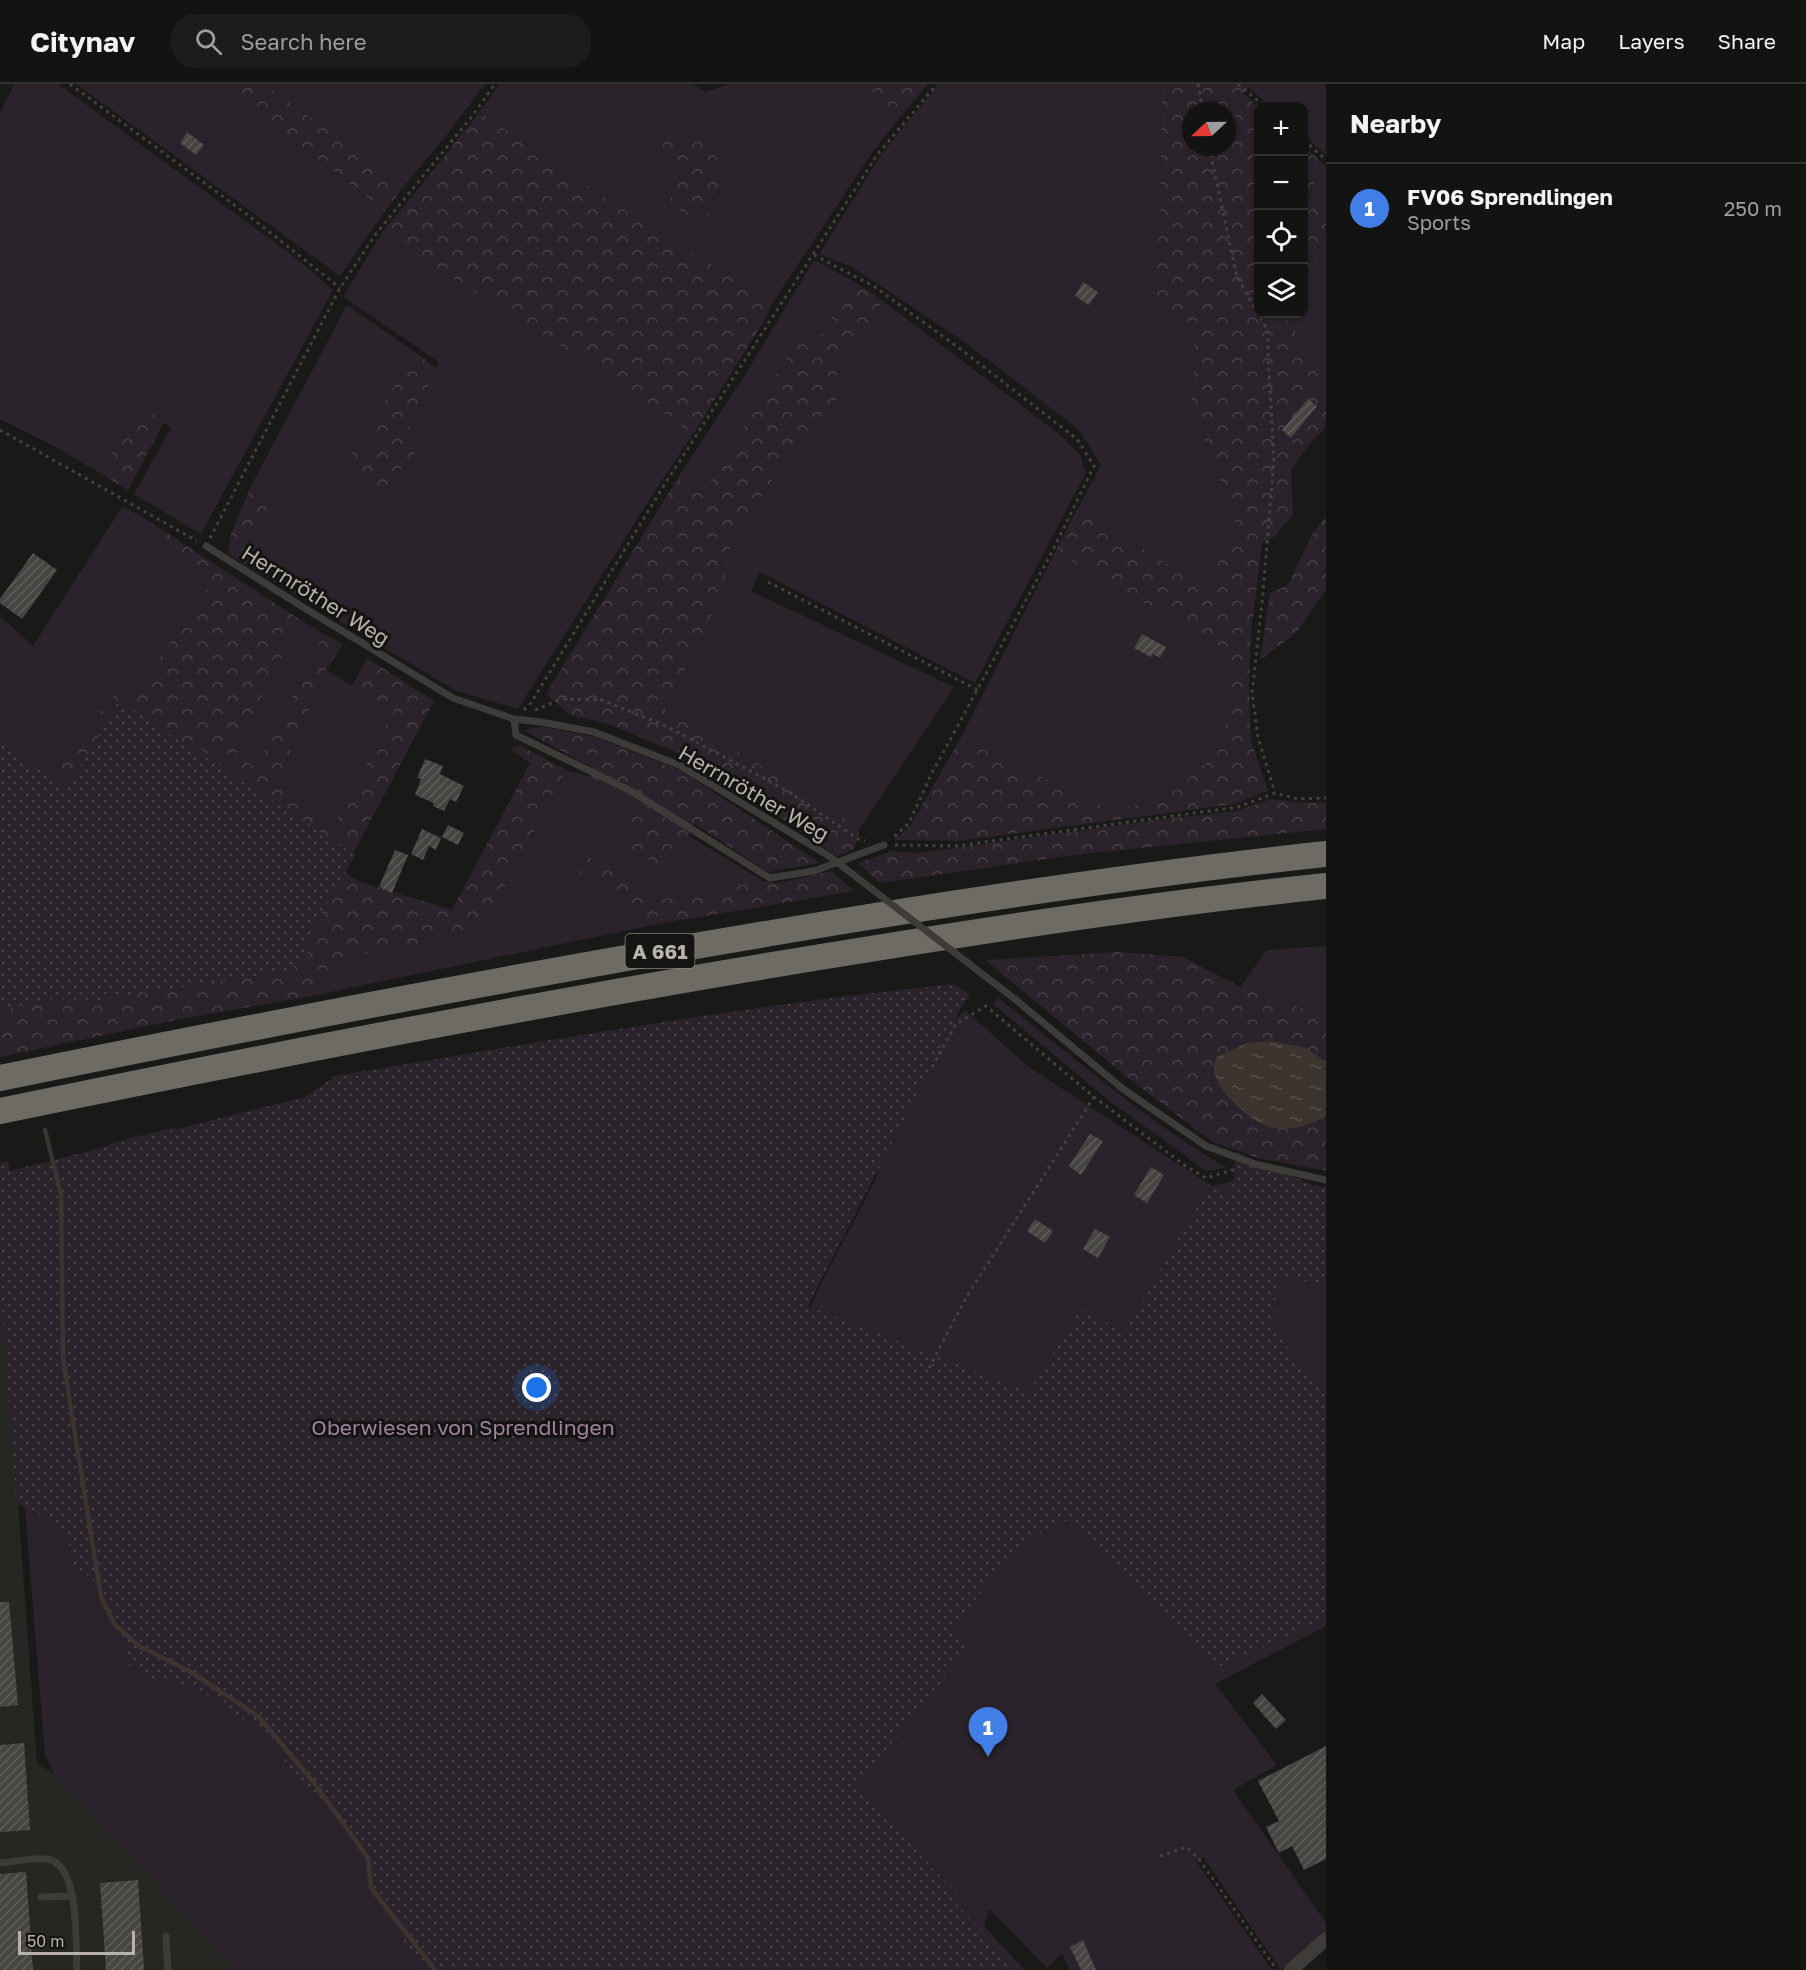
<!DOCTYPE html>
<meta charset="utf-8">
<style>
:root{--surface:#131311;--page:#1c1c1a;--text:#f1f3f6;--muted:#9d9e9f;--line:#323231;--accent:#417ee6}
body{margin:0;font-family:"Golos Text",sans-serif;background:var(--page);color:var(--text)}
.controls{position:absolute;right:18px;top:18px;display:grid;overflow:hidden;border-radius:12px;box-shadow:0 2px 4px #0004}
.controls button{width:54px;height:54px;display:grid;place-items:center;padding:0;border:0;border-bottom:2px solid var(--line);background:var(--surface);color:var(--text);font:30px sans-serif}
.compass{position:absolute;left:1182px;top:18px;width:54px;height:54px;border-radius:50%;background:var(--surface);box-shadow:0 2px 4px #0004;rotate:248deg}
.scale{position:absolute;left:18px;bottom:15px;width:117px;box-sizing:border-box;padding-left:6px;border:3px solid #b8b3aa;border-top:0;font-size:16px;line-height:21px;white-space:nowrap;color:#b8b3aa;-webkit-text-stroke:4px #141412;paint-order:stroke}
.you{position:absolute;left:537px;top:1304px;width:21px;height:21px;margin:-15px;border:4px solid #fff;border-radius:50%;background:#1a73e8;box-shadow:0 0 0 9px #1a73e833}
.badge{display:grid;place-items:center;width:39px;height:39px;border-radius:50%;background:var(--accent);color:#fff;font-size:20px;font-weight:700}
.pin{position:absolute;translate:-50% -50px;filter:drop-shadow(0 2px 3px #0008)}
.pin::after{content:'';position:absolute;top:32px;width:21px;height:18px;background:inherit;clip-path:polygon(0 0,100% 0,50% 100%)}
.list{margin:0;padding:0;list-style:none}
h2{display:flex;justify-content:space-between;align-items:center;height:78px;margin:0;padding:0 24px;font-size:26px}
h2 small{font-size:20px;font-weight:400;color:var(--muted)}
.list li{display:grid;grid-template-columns:39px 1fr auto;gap:18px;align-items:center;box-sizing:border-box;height:90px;padding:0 24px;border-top:2px solid var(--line)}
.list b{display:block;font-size:22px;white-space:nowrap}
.list p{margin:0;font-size:20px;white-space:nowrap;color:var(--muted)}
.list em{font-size:20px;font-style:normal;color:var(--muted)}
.icon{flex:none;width:33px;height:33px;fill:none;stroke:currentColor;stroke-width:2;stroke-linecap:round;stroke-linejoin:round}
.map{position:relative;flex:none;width:1326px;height:1886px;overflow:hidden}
header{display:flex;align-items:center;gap:36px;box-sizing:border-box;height:84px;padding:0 30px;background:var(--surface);border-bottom:2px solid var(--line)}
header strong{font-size:28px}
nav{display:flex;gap:33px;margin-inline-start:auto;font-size:21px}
.search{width:420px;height:54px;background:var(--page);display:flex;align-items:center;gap:15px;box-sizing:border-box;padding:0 21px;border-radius:24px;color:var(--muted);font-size:22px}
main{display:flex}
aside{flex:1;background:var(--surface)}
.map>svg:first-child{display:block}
.built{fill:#262623}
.green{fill:#2b232b;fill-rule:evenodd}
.forest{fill:url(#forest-crowns);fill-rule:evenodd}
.park{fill:url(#park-dots)}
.water{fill:url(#water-ripples)}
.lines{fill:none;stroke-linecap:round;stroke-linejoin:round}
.stream{stroke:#3c342e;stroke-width:4.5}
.building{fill:url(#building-hatch)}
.path{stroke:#44423e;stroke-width:3;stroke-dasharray:3 4.5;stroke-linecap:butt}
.service{stroke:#3d3c38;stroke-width:7}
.minor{stroke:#3d3c38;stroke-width:14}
.motorway{stroke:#6e6b64;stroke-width:26}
.service-bridge{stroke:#3d3c38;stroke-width:7}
.labels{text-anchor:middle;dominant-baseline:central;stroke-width:6;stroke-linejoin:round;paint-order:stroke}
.shield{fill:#141412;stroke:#87837c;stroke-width:1.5}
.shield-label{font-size:20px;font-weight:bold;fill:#b8b3aa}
.street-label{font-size:21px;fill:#b8b3aa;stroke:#141412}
.park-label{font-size:21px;fill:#a182a1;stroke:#141412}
</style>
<header>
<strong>Citynav</strong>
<div class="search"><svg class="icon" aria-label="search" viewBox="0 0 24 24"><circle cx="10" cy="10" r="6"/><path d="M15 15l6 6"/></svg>Search here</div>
<nav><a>Map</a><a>Layers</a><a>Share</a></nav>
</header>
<main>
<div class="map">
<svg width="1326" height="1886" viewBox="0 0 1326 1886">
<defs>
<pattern id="forest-crowns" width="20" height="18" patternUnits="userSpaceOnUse" patternTransform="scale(1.5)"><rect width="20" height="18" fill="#2b232b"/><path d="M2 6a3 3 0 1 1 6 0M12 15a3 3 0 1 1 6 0" fill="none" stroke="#484147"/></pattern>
<pattern id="park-dots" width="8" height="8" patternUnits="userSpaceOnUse" patternTransform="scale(1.5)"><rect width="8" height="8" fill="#2b232b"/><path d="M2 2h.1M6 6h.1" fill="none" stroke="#484147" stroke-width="1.8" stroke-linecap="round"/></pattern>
<pattern id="water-ripples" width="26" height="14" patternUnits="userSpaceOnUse" patternTransform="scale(1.5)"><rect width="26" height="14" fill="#3c342e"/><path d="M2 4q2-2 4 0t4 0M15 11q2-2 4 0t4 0" fill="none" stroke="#564f4a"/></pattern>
<pattern id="building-hatch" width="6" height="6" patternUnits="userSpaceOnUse" patternTransform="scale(1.5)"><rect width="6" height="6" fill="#464541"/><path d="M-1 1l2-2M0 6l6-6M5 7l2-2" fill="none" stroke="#5f5d5a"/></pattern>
</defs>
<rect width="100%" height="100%" fill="#191917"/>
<!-- built -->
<path class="built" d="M0,1194L14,1343L18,1420L37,1680L54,1689L237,1886H0Z"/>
<!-- green -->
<g class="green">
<path d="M14,0H58L296,174L333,206L201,450L134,410L171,344L151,329L125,347L101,390L56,363L0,335V30Z"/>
<path d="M76,0H220L385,127L340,192Z"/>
<path d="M263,0H485L446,52L406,100Z"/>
<path d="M500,0H693L705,8L729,0H863L901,32L872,69L773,218L643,139L479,28ZM722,83C725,103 721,109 705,122L712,137L667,120L681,89Z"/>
<path d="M939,0H1160L1162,14L1160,117L1155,217L1195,262L1191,322L1236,435L1208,507L1078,424L1101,381L1079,346L966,259L852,183L819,170L881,71Z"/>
<path d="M1253,0H1326V71L1304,51V22H1270L1249,4Z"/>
<path d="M1321,78L1326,81V134L1309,114Z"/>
<path d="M381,150L581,274L693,350L653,410L518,625L456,607L241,478L270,420L251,402L347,221L415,268L373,337L421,362L405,353L439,278L343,213Z"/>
<path d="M1326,152V310L1316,300L1321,283L1298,270L1294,236L1273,241L1272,231L1304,230V191Z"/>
<path d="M814,176L855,198L812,265L797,258L702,411L677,395L746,289Z"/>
<path d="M883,217L1062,352L1080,371L1086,389L975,599L760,488L751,507L954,603L860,744L780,692L665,627L729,496L719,484L749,431L798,357L839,313L837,280Z"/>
<path d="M118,429L196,481L206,505L129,620L116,608L53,686L115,638L197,662L256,709L305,838L259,892L242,896L160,870L0,928V532L33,562Z"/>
<path d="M1055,468L1230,568L1225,648L1217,671L1170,711L1113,727L960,655Z"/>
<path d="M299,535L324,550L256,685L236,669Z"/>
<path d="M326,586L394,627L336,741L277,698Z"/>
<path d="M567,686L591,693L635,718L668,784L688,751L763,797L654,817L631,797L574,783L634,832L658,840L312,912L335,886L341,873L409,862L482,846Z"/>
<path d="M1326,862V933L1240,903L1267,866Z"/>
<path d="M998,914C1073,972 1145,1036 1227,1084L1206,1087L1108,1016L993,920Z"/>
<path d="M965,926L1029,983L1212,1102L1264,1089L1326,1107V1542L1215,1600L1277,1681L1233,1706L1326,1839V1848L1281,1886L1203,1773L1196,1777L1272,1886H1070L1062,1870L1047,1884L989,1825L984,1842L1025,1886H237L54,1689L45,1672L25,1425L18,1420L0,1089L42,1093L115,1058L174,1043L206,1066L780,1295L818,1206L879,1089L852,1070L945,945Z"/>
</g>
<!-- forest -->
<g class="forest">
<path d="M220,0H263L406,100L385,127Z"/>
<path d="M863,0H928L901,32Z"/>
<path d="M1160,0H1253L1243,9L1258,23V230H1273V241L1294,235L1298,270L1322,283L1316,300L1326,310V343L1309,361L1291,386L1293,430L1275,452L1262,460L1251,549L1249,600L1251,657L1268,706L1236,720L957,757L894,756L911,741L960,655L1113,727L1170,711L1217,670L1225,648L1230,568L1055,468L1078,424L1208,506L1236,434L1191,322L1195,262L1155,217L1160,117L1162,14ZM1191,27H1227V63H1191Z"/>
<path d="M479,28L643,139L773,218L764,237L693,350L581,274L381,150L432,88Z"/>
<path d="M700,50C720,79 739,94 705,122L712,137L710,143L667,120L681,89L649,68L663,57Z"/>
<path d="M1304,62L1321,78L1309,113L1326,134V152L1304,191Z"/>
<path d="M855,198L883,217L837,280L839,313L798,357L749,431L719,483L729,496L665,627L780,692L860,744L854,765L837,772L738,705L680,670L612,641L570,631L546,610L677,395L702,411L797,257L812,265Z"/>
<path d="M415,268L436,284L405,353L421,362L384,404L346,385L354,364L373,363V337Z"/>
<path d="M151,329L164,338L128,406L101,390L125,347Z"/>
<path d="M251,402L270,420L241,478L228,468L231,450Z"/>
<path d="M122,423L141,432L299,535L236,669L256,684L324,550L343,560L326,586L277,698L335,740L394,627L352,602L367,574L434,617L344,787L358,797L452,826L530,679L510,665L519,661L567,686L482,846L409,862L342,873L335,886L312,912L181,935L0,973V928L160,870L232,875L242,896L259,892L305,838L256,709L197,662L115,638L70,698L53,686L116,608L129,620L206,505L196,481L118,429Z"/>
<path d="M1326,432V506L1296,549L1260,576L1270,509L1288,501L1312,450Z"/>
<path d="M542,643L595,653L682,687L820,779L768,788L695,740L668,785L629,766L625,733L634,718L591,693L593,684L523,646Z"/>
<path d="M1271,715L1300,719L1326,718V745L1075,771L880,799L858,779L892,767L917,769L1165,735L1236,727Z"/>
<path d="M590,774L631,797L654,817L763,797L778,799L831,787L854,807L658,840L634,832L573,783Z"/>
<path d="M1118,868L1183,873L1240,903L1326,933V1087L1258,1074L1211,1057L1127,993L985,876Z"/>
</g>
<!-- park -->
<g class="park">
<path d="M119,617L355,771L306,856L309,873L286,887L101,916L52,915L0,926V659L67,705Z"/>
<path d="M954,900L970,911L963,920L808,1222L1029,1308L1080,1226L1125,1247L1210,1100L1231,1114L1236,1068L1313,1101L1326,1103V1199L1277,1195L1273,1245L1321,1307L1326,1311V1532L1294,1550L1218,1583L1215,1577L1062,1434L1021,1464L974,1517L950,1548L970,1562L856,1703L961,1814L957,1821L1021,1886H421L374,1807L370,1780L343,1738L289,1686L275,1657L197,1604L144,1592L129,1581L121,1553L91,1493L75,1485L66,1449L16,1415L0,1195V1079L8,1077L10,1087L305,1013L335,992C540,958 747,921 954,900Z"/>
</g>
<!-- water -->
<path class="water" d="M1270,957L1306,964L1326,978V1032C1312,1042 1284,1048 1267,1042C1250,1037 1215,1005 1214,986C1214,982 1215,977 1216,973L1247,959Z"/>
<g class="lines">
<!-- stream -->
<path class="stream" d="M45,1046L61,1110L63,1275L101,1513L115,1541L139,1562L191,1588L259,1633L315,1700L368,1774L371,1804L435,1886"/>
</g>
<!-- building -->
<g class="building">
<path d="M187,48L204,61L196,71L180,59Z"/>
<path d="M1083,198L1098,208L1089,221L1075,212Z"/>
<path d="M1308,315L1317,322L1291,354L1282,346Z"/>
<path d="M33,469L57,486L22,535L0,519V515Z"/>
<path d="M1142,550L1166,563L1160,574L1153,570L1151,573L1134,564Z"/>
<path d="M425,675L443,682L440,690L464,702L456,718L450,715L444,727L433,722L434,719L415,711L421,695L417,694Z"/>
<path d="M448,741L464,749L458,761L442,753Z"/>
<path d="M422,745L441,754L436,766L429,762L423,776L411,770Z"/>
<path d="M395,766L408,771L392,809L379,803Z"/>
<path d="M1090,1050L1103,1057L1081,1091L1069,1082Z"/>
<path d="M1151,1083L1164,1091L1147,1119L1134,1111Z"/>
<path d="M1035,1135L1053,1147L1045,1159L1027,1147Z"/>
<path d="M1095,1145L1110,1153L1098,1174L1083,1165Z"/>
<path d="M0,1518H9L18,1621L0,1623Z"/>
<path d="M1262,1610L1286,1636L1276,1645L1253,1619Z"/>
<path d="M24,1659L30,1746L0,1748V1661Z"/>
<path d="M1326,1662V1775L1304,1786L1292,1762L1279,1769L1266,1743L1279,1737L1258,1697Z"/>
<path d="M26,1788L33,1886H0V1790Z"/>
<path d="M138,1796L144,1886H106L100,1799Z"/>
<path d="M1083,1856L1089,1870L1096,1886H1081L1070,1863Z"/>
</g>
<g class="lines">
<!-- path -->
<g class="path">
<path d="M70,0L248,131L340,204"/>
<path d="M1198,0L1203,27"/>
<path d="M1238,0L1264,22"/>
<path d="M1304,56L1326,76"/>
<path d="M1209,63L1237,193L1268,247V273L1274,375L1263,509L1252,609L1258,653L1275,709"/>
<path d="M814,171L875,203L963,267L1077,355L1094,382L1052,468L931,691L909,739L893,754"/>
<path d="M0,346L197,457"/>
<path d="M210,454L340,204L375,151L473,31L495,0"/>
<path d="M768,498L978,606"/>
<path d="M524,626L531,619L663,403L877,71L937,0"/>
<path d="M535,626L562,615L602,616L668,643L758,691L789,708L858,755L865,757"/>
<path d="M895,761L956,762L1238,723L1275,709L1298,715L1326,714"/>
<path d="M932,983L956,940L986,922L1094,1013L1184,1081L1206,1094L1236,1085"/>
<path d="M929,1284L967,1212L1094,1013"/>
<path d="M1160,1772L1186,1763L1199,1775L1277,1886"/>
</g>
<!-- service -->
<g class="service">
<path d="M206,462L306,525L453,614L514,635L541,638L594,648L679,681L829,772"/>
<path d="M514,635L516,651L629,706L770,794L814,787L884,761"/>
<path d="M1016,916L1123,1005L1206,1062L1255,1080L1326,1096"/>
<path d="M0,1779C15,1778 33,1773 47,1775C81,1780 75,1860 77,1886"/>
<path d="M41,1813L73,1812"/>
<path d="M166,1852L168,1886"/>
</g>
<!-- minor -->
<path class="minor" d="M1291,1886L1326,1855"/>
<!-- motorway -->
<g class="motorway">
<path d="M0,994C280,937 561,883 844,837C1004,811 1165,787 1326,770"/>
<path d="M0,1027C287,968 574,912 864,866C1017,841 1171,818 1326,802"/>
</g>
<!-- service-bridge -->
<path class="service-bridge" d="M829,772L1016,916"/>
</g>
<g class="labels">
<!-- shield labels -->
<rect class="shield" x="625.5" y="850" width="69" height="34" rx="4.5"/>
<g class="shield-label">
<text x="660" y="867">A 661</text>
</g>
<!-- street labels -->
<g class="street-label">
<text transform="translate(316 511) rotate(32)">Herrnröther Weg</text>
<text transform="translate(754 709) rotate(30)">Herrnröther Weg</text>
</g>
<!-- park labels -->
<g class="park-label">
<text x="463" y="1343">Oberwiesen von Sprendlingen</text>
</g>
</g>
</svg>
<div class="controls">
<button>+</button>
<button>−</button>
<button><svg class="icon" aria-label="locate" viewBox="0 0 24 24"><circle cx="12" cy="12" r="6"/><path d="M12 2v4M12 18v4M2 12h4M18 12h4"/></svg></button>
<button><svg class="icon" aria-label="layers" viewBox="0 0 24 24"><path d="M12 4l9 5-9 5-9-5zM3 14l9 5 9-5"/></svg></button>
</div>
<svg class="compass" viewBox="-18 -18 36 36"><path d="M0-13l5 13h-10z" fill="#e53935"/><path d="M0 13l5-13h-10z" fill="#9d9e9f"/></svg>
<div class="scale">50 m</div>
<div class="you"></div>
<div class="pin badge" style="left:988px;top:1673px">1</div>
</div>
<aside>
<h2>Nearby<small></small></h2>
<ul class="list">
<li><span class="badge">1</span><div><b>FV06 Sprendlingen</b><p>Sports</p></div><em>250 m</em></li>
</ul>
</aside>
</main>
